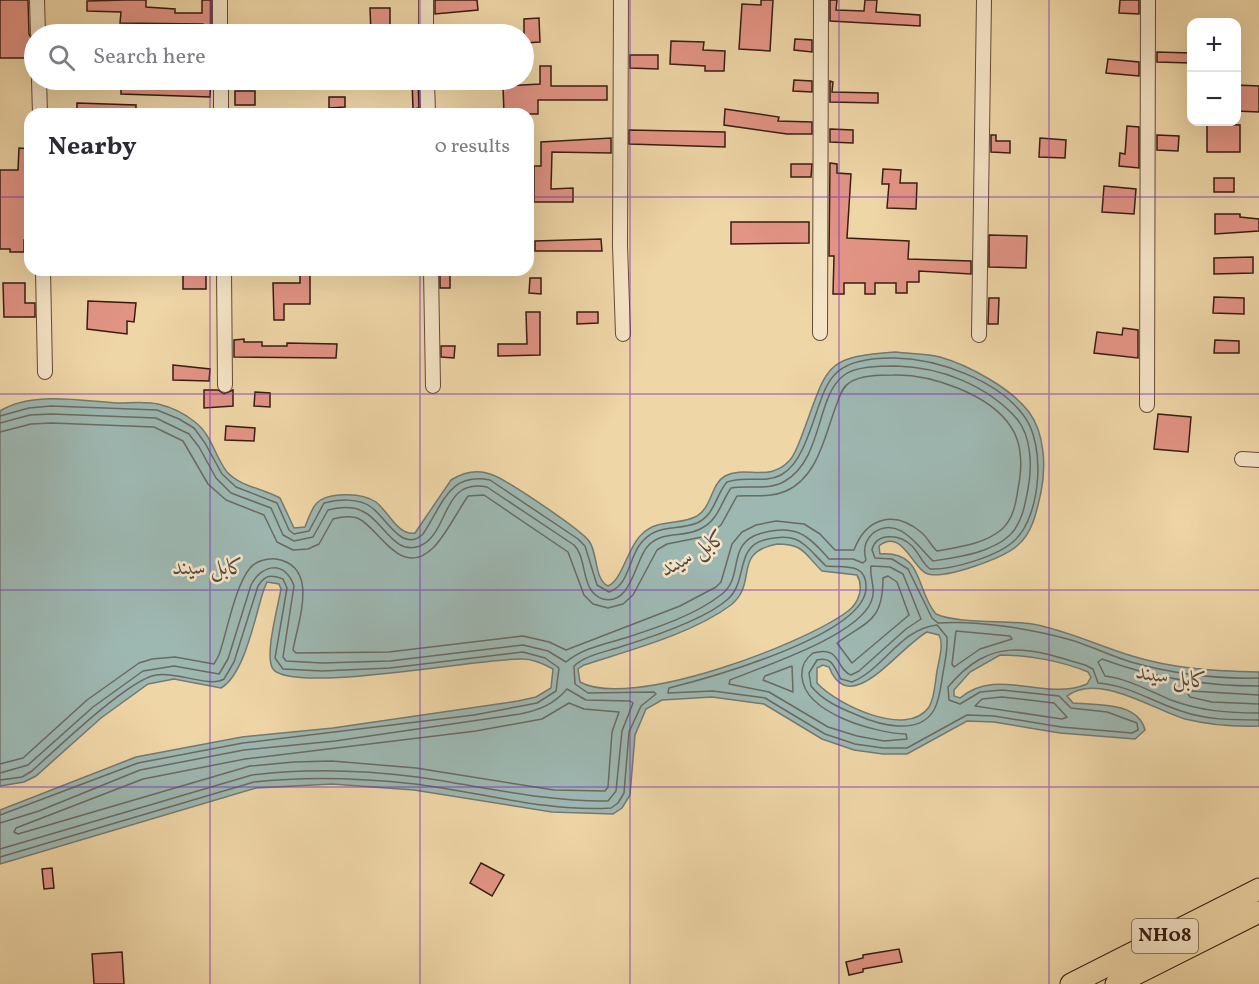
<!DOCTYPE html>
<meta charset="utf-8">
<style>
:root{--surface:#fff;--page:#f7f7f7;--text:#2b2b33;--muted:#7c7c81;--line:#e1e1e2}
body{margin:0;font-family:Vollkorn,Amiri,serif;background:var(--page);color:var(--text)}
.controls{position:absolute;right:18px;top:18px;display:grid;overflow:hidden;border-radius:12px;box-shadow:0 6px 24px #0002}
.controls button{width:54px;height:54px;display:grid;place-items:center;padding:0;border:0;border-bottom:2px solid var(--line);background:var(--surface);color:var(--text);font:30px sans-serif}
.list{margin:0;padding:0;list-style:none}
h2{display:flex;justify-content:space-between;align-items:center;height:78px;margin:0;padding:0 24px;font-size:26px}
h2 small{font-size:20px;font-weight:400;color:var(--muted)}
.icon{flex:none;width:33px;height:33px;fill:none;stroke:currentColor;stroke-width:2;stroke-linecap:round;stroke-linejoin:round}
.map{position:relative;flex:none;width:1259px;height:984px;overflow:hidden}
.search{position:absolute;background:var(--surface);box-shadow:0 6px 24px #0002;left:24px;top:24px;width:510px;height:66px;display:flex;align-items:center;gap:15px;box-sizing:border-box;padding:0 21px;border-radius:33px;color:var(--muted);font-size:22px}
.panel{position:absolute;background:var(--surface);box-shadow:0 6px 24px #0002;left:24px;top:108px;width:510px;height:168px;border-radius:18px}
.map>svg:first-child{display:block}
.water{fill:#9db7b1;stroke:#747971;stroke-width:1.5;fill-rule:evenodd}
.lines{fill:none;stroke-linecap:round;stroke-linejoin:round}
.shore{stroke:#6a6a62;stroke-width:1.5}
.building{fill:#e39485;stroke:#361d12;stroke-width:1.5}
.minor-casing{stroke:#644b37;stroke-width:16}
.highway-casing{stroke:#361d12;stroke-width:23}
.minor{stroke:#f5e4c6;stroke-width:14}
.highway{stroke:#efd6a7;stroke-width:21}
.grid{fill:none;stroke:#7b2cbf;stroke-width:1.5;stroke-opacity:0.55}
.labels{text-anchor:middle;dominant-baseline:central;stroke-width:5;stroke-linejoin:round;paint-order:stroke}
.shield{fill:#f5e4c6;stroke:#6f5948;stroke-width:1.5}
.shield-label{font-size:20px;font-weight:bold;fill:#361d12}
.water-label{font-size:22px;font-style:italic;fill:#554b42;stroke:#f5e4c6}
</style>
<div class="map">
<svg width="1259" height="984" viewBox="0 0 1259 984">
<rect width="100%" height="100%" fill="#efd6a7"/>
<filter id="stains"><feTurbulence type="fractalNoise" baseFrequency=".00333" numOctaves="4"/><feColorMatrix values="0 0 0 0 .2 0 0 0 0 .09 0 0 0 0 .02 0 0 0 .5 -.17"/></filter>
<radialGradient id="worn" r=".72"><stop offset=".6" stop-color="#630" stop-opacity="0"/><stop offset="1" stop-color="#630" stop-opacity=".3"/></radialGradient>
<!-- water -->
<path class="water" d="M895,352C909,354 927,353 940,357C968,365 1011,388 1029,412C1045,434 1046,467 1041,492C1037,510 1033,532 1018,545C1004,558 946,579 928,574C913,570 902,527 879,546L880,554C925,551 915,590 936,614C958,624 1006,620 1032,624C1067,630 1098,646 1132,656C1174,669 1216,671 1259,672V726C1234,727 1210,725 1185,719C1154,710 1098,672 1067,696L1073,703C1098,705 1138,702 1145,730L1135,739L1060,733L994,722L967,721L907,754H883L854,750L822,739L764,704L712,697L662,700L646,709L635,735L630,795L622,808L613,814L552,812L414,790L332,784L256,788L0,864V810L136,757L242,737L333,728L518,701L536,697L551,688L553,669C544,664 533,659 523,659C486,657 292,695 273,669C264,657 278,606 281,589L279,584L267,582L264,589C255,616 245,674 221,688L174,679L148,684L101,718L36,776L24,782L0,786V411C31,391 82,401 117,403C130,403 146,401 158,404C171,407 185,414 195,422C212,435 215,457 227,472C241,487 262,488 280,498L294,528L305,527C313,506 315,497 339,495C351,494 366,495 376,502C388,511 398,536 415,533L451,480C464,472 476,469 490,474C505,478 581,530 589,541C598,553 594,579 608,586C622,581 628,546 642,534C658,518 679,526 697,516C712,507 711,484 725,476C747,465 769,483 790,460C797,452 801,437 805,427C828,365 825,357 895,352ZM777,544C805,544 804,554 822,571L857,575C864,587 859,603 848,611C803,645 630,710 580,682L578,669L584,665C630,650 692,634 731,605C759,582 731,553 777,544ZM927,632L939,635C944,644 939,660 937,671C935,682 935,697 929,707C907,739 836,704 817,683V668L823,665L829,667C850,720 898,648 927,632ZM1000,655C1028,655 1062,661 1088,672L1091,677L1087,684C1046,702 997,666 960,698L954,696V690L970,672Z"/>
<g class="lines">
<!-- shore -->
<g class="shore">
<path d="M0,416L29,408L51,406L157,410L179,419L194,428L205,443L222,474L236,487L277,503L289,530L294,534L309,531L324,503C338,499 359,498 371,507C386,517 402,554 423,534C443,504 449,472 490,480L578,539L585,546L597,585L609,592C629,586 629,557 641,543C657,523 677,531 697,523C715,515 716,494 727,482C744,475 764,484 781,475C792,469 798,459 803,448C829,391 817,357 895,358C938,359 998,380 1024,416C1046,445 1041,515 1015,540C999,556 952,570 930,569C922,563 919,553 912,546C900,534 876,532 872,550L875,558L892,559L908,569L932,618L938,623C977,620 1033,629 1071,640C1091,646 1111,656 1131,662C1173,674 1216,679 1259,678"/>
<path d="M0,423L30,415L52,414L156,418L189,434L199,447L216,478L231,493L271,508L283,535L294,541L313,537L328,510C340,507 354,506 364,512C383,521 394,556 420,546C450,533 441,478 487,487L574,545C588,559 580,592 603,599C631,606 635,561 647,547C662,529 685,539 702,528C719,519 721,502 731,488C749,485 769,491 785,481C823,459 816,397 843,376C854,366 881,366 896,366C940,367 987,385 1017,419C1032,437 1032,468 1028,489C1025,505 1022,523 1010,535C991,553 958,557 933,561C919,548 898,513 872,534C864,542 863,550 866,560L863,563L853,559H829C808,535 796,524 762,533C725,543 745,576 722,594C696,615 656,628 625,638C605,644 583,648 566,662L548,651L523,645L390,661L322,663L286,661L283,657L294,586C286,561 262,563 251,585L228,659L219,674L174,666L143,671L93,707L28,765L0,773"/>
<path d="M0,432L31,424L52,423L154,427L183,441L208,484L226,500L264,515L277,542L293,550L308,549L319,544L333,519C341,517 353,515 361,520C382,533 402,579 434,547C447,533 457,512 468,496L484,495L568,552L584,595L593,604L608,608L623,604L633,595L657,550L667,544L707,536L721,525L737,496C754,495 770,498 786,491C818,477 825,435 836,406C839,399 841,388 849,383C860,375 881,375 894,375C930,374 990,394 1011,427C1023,445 1022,469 1018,489C1016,503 1013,520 1001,530C984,544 959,547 937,551C931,546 928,538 922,533C894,509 866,518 854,550H835L820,534L804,524L776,521L756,525L742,532L732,544L721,582L716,587L680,606L566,650L549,642L523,636L389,652L296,653L293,650C298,621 320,566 276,559C267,558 256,561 250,568C235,586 227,632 219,655L214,664L175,657L152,659L139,663L87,700L23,758L0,764"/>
<path d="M871,566L890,567L903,574L921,619L906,629L859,671L851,675C835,669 842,645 813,653C805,659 801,667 802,677C805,714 876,733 906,734L907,739L884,741L857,736L828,727L769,692L729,684L730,680C764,666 857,636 871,602C877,590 869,577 871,566Z"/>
<path d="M888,576L897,582L909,615L852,663L837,643C867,621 883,622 883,578Z"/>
<path d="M937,625L947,637C948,649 945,661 943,673C941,685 940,699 934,710C919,736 879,725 857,715C840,708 823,701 811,686L809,673L817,660C833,656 834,668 841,679L852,682C884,669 900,629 937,625Z"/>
<path d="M956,631L1010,636L1012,639L980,649L954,667L952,664Z"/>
<path d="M792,666L793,692L763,680L765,676Z"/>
<path d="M1259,686C1205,686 1153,678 1102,659L1098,662L1105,676C1129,679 1149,691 1171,700C1200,711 1229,713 1259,713"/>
<path d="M1259,695L1191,691L1188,694L1190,697L1212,702L1259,704"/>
<path d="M1002,697L1054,703L1067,717L1062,719L975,706L982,699Z"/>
<path d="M569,703L584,709L619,712L612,732L608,787L605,791L554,790L416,768L332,761L294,762L250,766L18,834L14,832L16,828L143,779L245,759L476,731L542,719Z"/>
<path d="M0,780L22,777L32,771C55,750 129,679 156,675C176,671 210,688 224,679L234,662L258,586C265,575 271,574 283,579L287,588L275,658L283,669L322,671L390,668L523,652L545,658L559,668L556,691L537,703L474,715L243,743L138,763L0,815"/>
<path d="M0,823L39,811L140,770L244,750L335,741L520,714C540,710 554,704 567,689L586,700L630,701L633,703L622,731L616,791L608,801C544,802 481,786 417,777C363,770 307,768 252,775L0,849"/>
<path d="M0,857L254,782C308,776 361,778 415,784C480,792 545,812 611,808L618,803L624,793L629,732L641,706L656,694L654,692L588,693L575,684L574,666C586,655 605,652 620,647C649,638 706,619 728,599C748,581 735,548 764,540C800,531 803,544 826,566C844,568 867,562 866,588C865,635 709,678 669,688L668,693L713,691L765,698L825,734L855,744L883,748H907L967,715L994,716L1061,727L1132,733L1138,730L1137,723L1107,712L1071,708L1059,696L1002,690L980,692L960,704L949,700L948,687C991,636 1027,647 1085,665L1093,669L1098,683C1128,685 1153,702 1181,711C1207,720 1232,720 1259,720"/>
</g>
</g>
<!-- building -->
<g class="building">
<path d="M0,0H28L29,34L34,42V58H0Z"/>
<path d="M125,0H146V7L175,9V13H202V0H211V34H203V24L120,23L121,12L87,11V1Z"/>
<path d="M435,0H477L478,10L435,14Z"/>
<path d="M761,0H773L770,51L739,49L742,4L761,5Z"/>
<path d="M830,0H837L836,10L864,11L865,0H877L876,12L920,15V26L830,21Z"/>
<path d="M1120,0H1139V14L1119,13Z"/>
<path d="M370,8H390V34H371Z"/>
<path d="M539,18L540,42L524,43V19Z"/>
<path d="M795,39L812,40V52L794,50Z"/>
<path d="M671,41L704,42L703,50L725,51L724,71H705V66L670,64Z"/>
<path d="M1157,52L1191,53V63L1157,62Z"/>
<path d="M630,55H658V69L630,68Z"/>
<path d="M1108,59L1139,62V76L1106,73Z"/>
<path d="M540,66H551V86H607V100H538V114H504L503,86L540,84Z"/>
<path d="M121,80H211L210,97L121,94Z"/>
<path d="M412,80H418L419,108L413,109Z"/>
<path d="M794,80L812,81V92L793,91Z"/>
<path d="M830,81L833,82L832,92L878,93V103L830,102Z"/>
<path d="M1236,85L1259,86V112L1236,111Z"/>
<rect x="235" y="91" width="20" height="14"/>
<path d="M329,97H345V107L329,108Z"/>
<path d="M77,103L136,105V114H77Z"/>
<path d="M725,109L779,117L778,121L812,122V134H787L724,125Z"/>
<path d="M1207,124L1240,125V152H1207Z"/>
<path d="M1127,126L1139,127V168L1119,166L1120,153L1125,154Z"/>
<path d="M830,129L853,130V143L830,142Z"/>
<path d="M629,130L725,132V147L629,144Z"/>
<path d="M991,135H996V141H1010V153L991,152Z"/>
<path d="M1157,135L1179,136L1178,151L1157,150Z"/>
<path d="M611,138V153L552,152L551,189L573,188V202H534V166H541V142Z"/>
<path d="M1040,138L1066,140L1065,158L1039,157Z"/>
<path d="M19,148L30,149V240H24V252H10V249H0V170H18Z"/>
<path d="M830,163L837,164V173L851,174L847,238L909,241L908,259L971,261V274L919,271V282H907V293H896V283H875V294H865V283H844V294H833L834,256H829Z"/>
<path d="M791,164H812L811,177H791Z"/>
<path d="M883,169L901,170L900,183H917L916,209L887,208L889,184H882Z"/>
<rect x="1214" y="178" width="20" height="14"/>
<path d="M1104,186L1136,189L1134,214L1102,212Z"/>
<path d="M1215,214H1240V217L1259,219V231L1215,234Z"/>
<path d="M731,222H809V243L731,244Z"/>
<path d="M989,235L1027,236L1026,268L989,267Z"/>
<path d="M601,239L602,251H535V241Z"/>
<path d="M1253,257V273L1214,274V258Z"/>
<path d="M300,270H310V304H284V320H274L273,283H300Z"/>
<path d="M450,271V288H440V272Z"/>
<rect x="183" y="272" width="23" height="17"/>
<path d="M530,278H541V294L529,293Z"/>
<path d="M3,283H25V303H35V317H4Z"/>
<path d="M1214,297L1244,298V314L1213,313Z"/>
<path d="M989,298H999L998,324H988Z"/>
<path d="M88,301L136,303L134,322L127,321V334L87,329Z"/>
<path d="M526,312H540V355L498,356V344H527Z"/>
<path d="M577,312H598V323L577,324Z"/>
<path d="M1123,328L1138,330V358L1094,353L1097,332L1122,335Z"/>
<path d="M244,339V342H262V346H287V343L337,344L336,358L234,357V340Z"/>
<path d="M1215,340L1239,341V353H1214Z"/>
<path d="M441,346H455L454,358L441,357Z"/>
<path d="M173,365L210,369L209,381L173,380Z"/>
<path d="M204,390H218L224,394L233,390V406L204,408Z"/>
<path d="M255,392L270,393V407L254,406Z"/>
<path d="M1158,414L1191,417L1188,452L1154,449Z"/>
<path d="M226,426L255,428L254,441L225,440Z"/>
<path d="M481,863L504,875L492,896L470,883Z"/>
<path d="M52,868L54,888L44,889L42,869Z"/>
<path d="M899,949L902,962L863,969V972L849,975L846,962L863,958V955Z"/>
<path d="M122,952L124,984H94L92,954Z"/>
</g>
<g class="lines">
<defs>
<g id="minor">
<path d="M37,0L38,34"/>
<path d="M220,0V34"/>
<path d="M426,0V34"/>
<path d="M621,0L620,245L623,334"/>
<path d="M39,80L40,114"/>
<path d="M221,80V114"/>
<path d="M427,80L428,114"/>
<path d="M43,270L45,372"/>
<path d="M224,270L225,385"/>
<path d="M431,270L433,386"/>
<path d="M820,333L821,0"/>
<path d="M979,335L984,0"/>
<path d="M1147,405L1148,0"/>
<path d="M1242,459L1259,460"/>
</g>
<g id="highway">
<path d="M1071,984L1259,889"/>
<path d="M1116,984L1259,912"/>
</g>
</defs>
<!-- minor casing -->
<use href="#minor" class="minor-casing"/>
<!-- highway casing -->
<use href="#highway" class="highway-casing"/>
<!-- minor -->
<use href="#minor" class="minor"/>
<!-- highway -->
<use href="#highway" class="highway"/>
</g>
<!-- grid -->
<path class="grid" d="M210,0V34M420,0V34M630,0V984M839,0V984M1049,0V984M210,80V114M420,80V114M0,197H30M528,197H1259M210,270V984M420,270V984M0,394H1259M0,590H1259M0,787H1259"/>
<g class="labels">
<!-- shield labels -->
<rect class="shield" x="1132" y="919" width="66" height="34" rx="4.5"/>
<g class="shield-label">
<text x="1165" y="936">NH08</text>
</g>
<!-- water labels -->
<g class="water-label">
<text transform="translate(694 554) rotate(-30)">کابل سيند</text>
<text x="209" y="568">کابل سيند</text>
<text transform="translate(1172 678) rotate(8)">کابل سيند</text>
</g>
</g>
<rect width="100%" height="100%" filter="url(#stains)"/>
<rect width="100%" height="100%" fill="url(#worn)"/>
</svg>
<div class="controls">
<button>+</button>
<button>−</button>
</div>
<div class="search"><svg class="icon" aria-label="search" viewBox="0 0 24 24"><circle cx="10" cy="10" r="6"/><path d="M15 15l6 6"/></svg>Search here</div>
<section class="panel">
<h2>Nearby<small>0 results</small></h2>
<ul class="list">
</ul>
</section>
</div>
